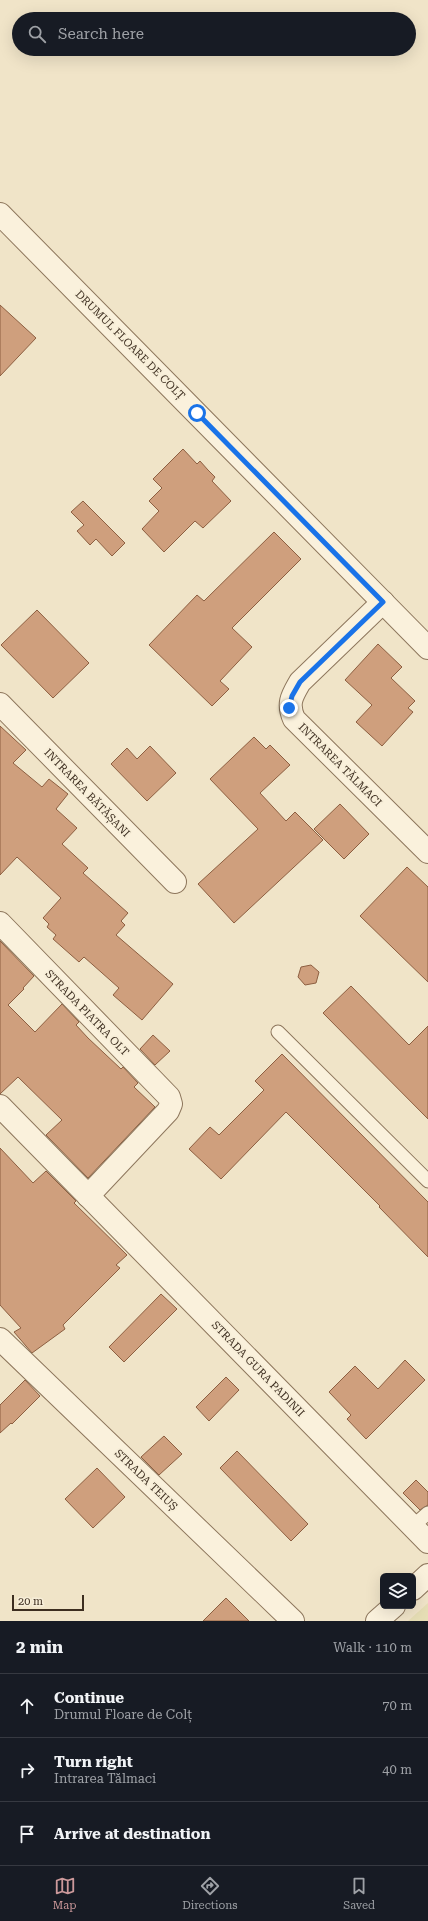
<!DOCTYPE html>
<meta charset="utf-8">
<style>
:root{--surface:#171b24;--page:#242831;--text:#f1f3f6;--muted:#9ea1a6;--line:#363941;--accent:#cc999b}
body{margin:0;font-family:"Roboto Serif",serif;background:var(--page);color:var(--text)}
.controls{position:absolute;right:12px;bottom:12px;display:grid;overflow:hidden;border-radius:6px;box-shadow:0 4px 16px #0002}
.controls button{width:36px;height:36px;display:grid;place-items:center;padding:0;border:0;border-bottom:1px solid var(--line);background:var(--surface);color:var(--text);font:20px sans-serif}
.scale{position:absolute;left:12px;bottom:10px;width:72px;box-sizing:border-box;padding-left:4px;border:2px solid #3d2e20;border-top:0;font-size:11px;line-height:14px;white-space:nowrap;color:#3d2e20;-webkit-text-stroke:3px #f7eed8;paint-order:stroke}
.stop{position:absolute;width:12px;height:12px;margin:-9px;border:3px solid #1a73e8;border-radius:50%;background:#fff}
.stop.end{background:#1a73e8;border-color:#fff;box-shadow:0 1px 4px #0008}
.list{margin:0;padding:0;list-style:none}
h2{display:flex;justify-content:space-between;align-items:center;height:52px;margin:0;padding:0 16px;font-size:17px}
h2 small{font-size:13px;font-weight:400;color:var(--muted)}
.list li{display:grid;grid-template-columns:26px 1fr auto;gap:12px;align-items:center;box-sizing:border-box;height:64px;padding:0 16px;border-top:1px solid var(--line)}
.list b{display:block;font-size:15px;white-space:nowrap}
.list p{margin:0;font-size:13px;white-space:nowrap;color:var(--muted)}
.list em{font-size:13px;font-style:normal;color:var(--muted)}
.icon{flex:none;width:22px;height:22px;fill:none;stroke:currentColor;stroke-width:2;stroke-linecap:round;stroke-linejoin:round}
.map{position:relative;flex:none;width:428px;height:1621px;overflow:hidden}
.search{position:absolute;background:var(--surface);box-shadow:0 4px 16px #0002;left:12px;right:12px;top:12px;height:44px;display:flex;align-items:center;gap:10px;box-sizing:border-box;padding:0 14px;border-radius:22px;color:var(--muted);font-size:15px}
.sheet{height:244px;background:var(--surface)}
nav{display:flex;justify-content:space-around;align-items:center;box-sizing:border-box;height:56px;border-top:1px solid var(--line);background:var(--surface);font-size:11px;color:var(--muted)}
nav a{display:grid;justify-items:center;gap:2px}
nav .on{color:var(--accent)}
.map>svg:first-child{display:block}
.farmland{fill:#e6deb5}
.building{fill:#cf9f7d;stroke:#8d5f41}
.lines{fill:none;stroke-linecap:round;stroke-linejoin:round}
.lane-casing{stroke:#8d765c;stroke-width:15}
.street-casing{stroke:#8d765c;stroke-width:24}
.lane{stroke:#faf1dc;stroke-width:13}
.street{stroke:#faf1dc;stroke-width:22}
.route{stroke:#1a73e8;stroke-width:5}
.labels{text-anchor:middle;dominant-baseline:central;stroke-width:3.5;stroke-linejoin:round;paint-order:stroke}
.street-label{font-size:11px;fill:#3d2e20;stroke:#f7eed8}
</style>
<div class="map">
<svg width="428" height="1621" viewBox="0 0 428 1621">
<rect width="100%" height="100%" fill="#f0e4c8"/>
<!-- farmland -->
<path class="farmland" d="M428,1603V1621H408Z"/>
<!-- building -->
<g class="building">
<path d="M0,305L36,338L0,376Z"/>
<path d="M183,449L197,464L200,461L208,470L215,477L212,481L231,501L203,528L195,521L164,552L142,529L159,511L149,501L162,488L153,479Z"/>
<path d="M83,501L125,543L112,556L96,539L90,545L77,531L84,525L71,512Z"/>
<path d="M274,532L301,559L232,628L252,647L220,681L229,689L212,706L149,645L197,595L204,601Z"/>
<path d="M37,610L89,663L53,698L1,645Z"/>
<path d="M378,644L402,667L391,678L415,701L408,708L413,712L382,746L356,722L372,705L345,680Z"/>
<path d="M0,726L26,750L13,763L42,787L49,779L68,794L56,809L77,828L62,844L88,868L83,873L128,913L121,921L125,925L116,935L173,984L142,1020L113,995L119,988L84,957L79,962L53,939L56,935L47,927L49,924L43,918L61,898L17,857L0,875Z"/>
<path d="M254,737L266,749L270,745L290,765L260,793L286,821L295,812L323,840L234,923L198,884L258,829L210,779Z"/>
<path d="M150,746L176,773L147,801L111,764L127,748L137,759Z"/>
<path d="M340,804L369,834L344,859L314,829Z"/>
<path d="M407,867L428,887V982L360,916Z"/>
<path d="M0,941L34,976L23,988L24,989L8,1005L35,1032L62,1004L79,1022L76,1025L88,1038L121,1069L123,1067L138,1083L134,1087L155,1107L88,1178L46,1135L62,1120L18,1077L0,1094Z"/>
<path d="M311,965L319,972L316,983L305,985L298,977L301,967Z"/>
<path d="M351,986L409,1045L428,1026V1119L323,1013Z"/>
<path d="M153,1035L170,1051L155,1065L140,1049Z"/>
<path d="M282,1054L428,1202V1257L379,1207L380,1206L286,1112L221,1179L189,1149L210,1127L219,1135L264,1090L255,1081Z"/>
<path d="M0,1148L33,1183L46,1171L76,1201L74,1203L127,1255L116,1265L120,1268L63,1325L65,1329L32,1353L14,1332L21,1328L0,1305Z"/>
<path d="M161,1294L177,1309L124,1362L109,1347Z"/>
<path d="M405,1360L425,1380L366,1439L347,1419L351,1415L329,1392L355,1366L378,1389Z"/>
<path d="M226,1377L239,1390L209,1421L196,1407Z"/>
<path d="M25,1380L40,1396L12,1424L11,1423L0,1433V1405Z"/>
<path d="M164,1436L182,1454L159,1475L141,1457Z"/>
<path d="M237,1451L308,1524L291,1541L220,1468Z"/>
<path d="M97,1468L125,1497L93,1528L65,1499Z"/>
<path d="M416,1480L428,1492V1505L420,1510L403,1493Z"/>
<path d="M226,1598L249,1621H203Z"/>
</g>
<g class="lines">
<defs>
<g id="lane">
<path d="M278,1032L428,1181"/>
<path d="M412,1527L428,1513"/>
</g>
<g id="street">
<path d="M0,214L428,648"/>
<path d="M383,602L300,682C292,696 287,703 294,719L428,852"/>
<path d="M0,704L175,882"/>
<path d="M0,923L169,1097L171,1104L168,1111L88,1196"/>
<path d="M0,1106L428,1542"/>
<path d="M0,1339L293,1621"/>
<path d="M413,1589L428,1575"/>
<path d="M377,1621L394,1606"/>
</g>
</defs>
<!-- lane casing -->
<use href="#lane" class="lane-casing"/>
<!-- street casing -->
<use href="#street" class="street-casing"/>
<!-- lane -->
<use href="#lane" class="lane"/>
<!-- street -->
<use href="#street" class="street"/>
</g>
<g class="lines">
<!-- route -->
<path class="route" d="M197,413L383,602L300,682L292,696L289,708"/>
</g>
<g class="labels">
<!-- street labels -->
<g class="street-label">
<text transform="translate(130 345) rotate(45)">DRUMUL FLOARE DE COLȚ</text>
<text transform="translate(340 765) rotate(45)">INTRAREA TĂLMACI</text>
<text transform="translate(87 793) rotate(46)">INTRAREA BĂTĂȘANI</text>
<text transform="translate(87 1013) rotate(46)">STRADA PIATRA OLT</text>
<text transform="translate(258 1369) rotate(46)">STRADA GURA PADINII</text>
<text transform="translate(146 1480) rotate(44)">STRADA TEIUȘ</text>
</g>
</g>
</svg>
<div class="controls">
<button><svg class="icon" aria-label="layers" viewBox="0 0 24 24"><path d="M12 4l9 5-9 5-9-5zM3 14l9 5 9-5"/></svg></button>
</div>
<div class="scale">20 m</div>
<div class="stop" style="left:197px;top:413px"></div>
<div class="stop end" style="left:289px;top:708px"></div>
<div class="search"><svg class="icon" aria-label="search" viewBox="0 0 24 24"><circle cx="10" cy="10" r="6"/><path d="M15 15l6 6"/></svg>Search here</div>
</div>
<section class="sheet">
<h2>2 min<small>Walk · 110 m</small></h2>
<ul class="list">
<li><svg class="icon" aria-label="ahead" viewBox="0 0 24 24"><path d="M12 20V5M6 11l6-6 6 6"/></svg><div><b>Continue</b><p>Drumul Floare de Colț</p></div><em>70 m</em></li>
<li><svg class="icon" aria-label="right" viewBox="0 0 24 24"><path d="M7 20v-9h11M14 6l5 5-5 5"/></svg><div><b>Turn right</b><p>Intrarea Tălmaci</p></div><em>40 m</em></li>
<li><svg class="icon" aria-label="arrive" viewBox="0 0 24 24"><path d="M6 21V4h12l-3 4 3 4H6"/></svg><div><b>Arrive at destination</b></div></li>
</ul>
</section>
<nav>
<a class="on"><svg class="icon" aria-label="map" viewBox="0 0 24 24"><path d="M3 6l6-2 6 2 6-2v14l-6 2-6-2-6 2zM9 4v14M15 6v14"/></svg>Map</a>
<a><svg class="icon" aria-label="directions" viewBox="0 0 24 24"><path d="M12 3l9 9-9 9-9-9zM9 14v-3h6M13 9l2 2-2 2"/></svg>Directions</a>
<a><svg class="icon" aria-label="saved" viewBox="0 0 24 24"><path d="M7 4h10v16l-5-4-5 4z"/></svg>Saved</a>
</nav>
